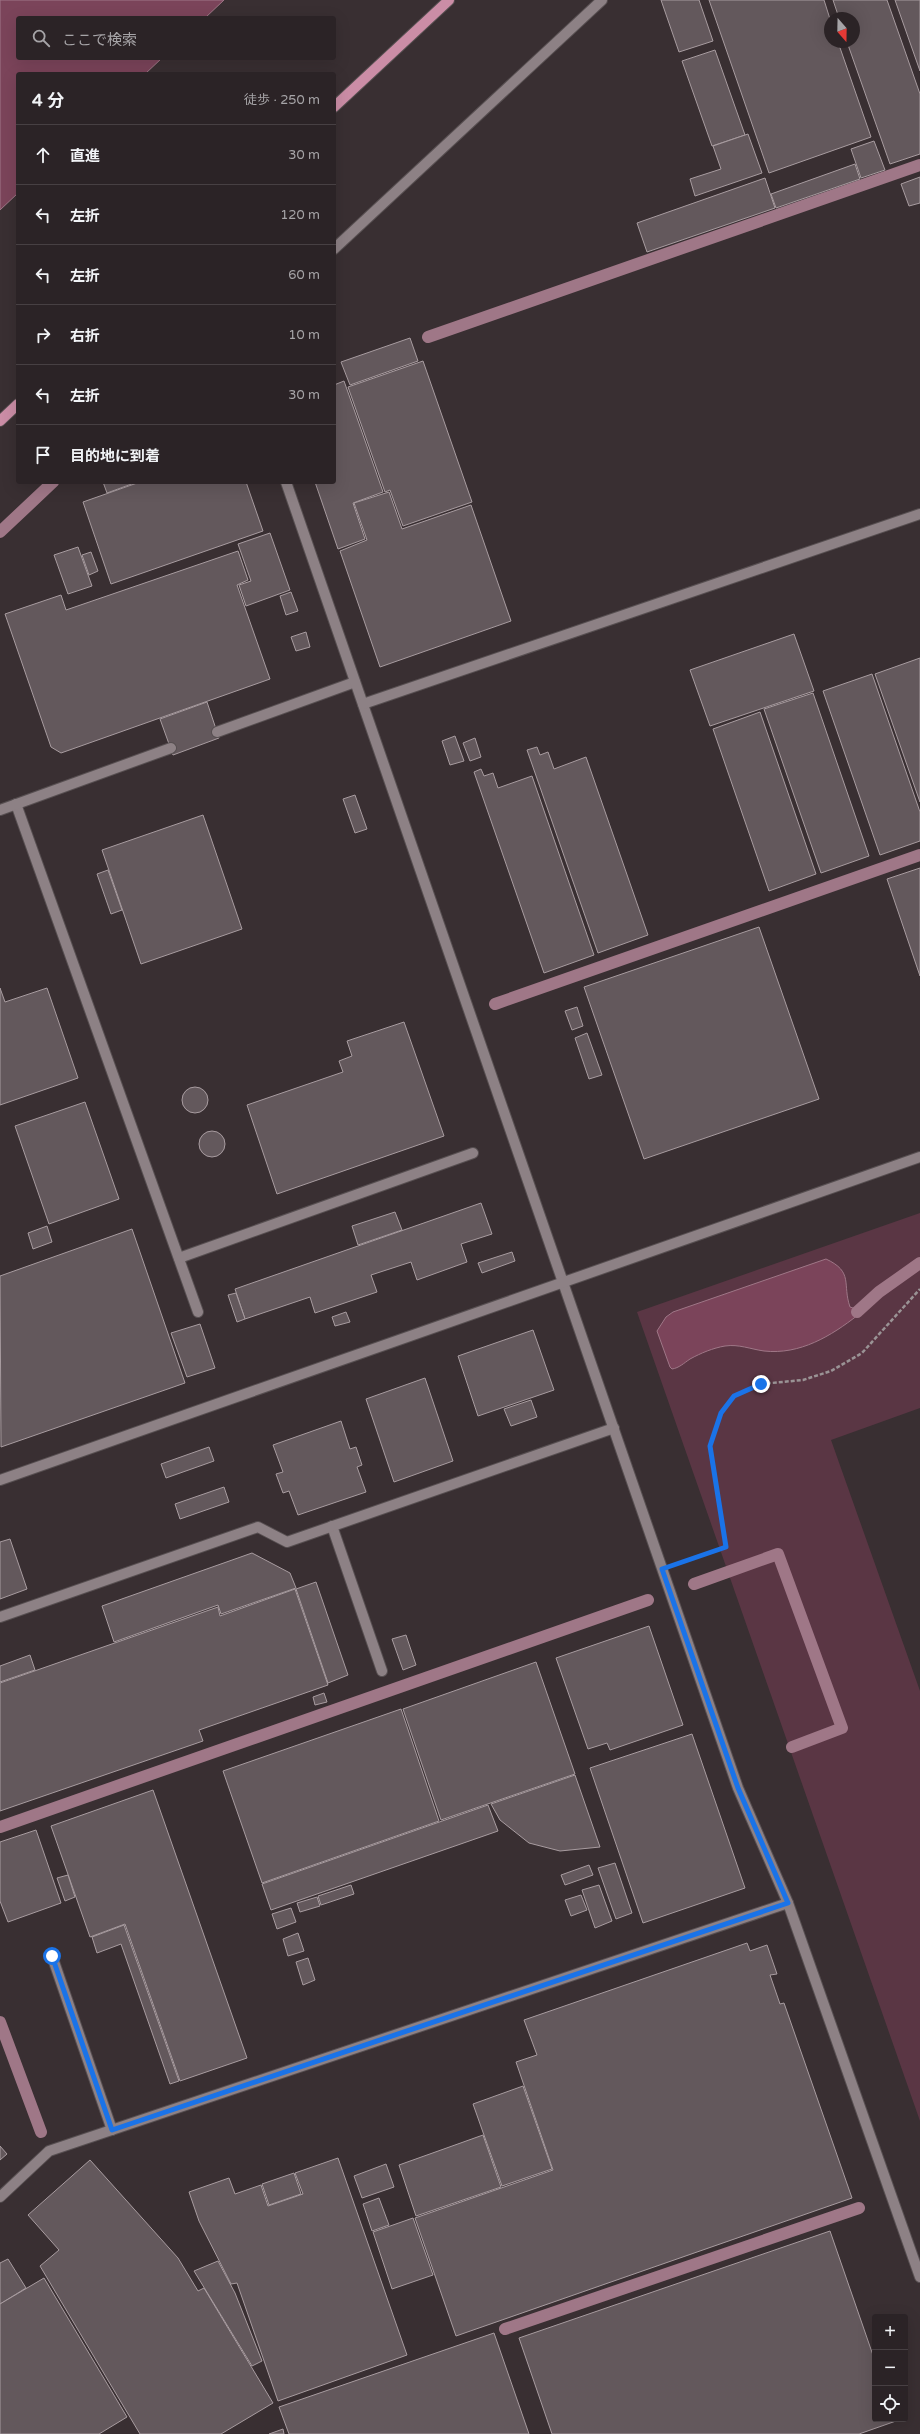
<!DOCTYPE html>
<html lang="ja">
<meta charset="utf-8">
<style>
:root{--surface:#2b2326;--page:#332b2e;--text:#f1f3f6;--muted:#a6a4a7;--line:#474043}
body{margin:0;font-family:"Varela Round","Noto Sans JP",sans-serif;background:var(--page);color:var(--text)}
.controls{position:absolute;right:12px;bottom:12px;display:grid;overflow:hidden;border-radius:4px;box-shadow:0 4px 16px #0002}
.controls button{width:36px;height:36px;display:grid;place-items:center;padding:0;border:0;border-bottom:1px solid var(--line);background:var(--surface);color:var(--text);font:20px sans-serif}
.compass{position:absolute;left:824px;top:12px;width:36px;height:36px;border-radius:50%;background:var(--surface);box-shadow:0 4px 16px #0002;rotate:160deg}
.stop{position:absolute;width:12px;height:12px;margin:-9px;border:3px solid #1a73e8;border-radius:50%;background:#fff}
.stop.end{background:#1a73e8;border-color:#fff;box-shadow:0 1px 4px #0008}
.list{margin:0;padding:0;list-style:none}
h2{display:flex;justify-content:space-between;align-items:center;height:52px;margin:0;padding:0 16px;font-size:17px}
h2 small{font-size:13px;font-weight:400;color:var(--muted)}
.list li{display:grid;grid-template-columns:26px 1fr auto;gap:12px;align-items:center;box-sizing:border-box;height:60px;padding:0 16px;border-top:1px solid var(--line)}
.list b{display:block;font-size:15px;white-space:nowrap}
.list em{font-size:13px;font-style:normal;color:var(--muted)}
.icon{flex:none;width:22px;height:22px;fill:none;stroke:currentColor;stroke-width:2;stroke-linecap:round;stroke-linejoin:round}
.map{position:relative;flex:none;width:920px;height:2434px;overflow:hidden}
.search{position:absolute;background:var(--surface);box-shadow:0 4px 16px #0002;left:16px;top:16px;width:320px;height:44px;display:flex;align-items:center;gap:10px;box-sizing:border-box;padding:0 14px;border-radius:4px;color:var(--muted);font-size:15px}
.panel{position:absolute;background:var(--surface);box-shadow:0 4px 16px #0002;left:16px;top:72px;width:320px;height:412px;border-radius:4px}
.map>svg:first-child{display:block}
.green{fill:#5a3644}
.water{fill:#7b445a;stroke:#9f7787}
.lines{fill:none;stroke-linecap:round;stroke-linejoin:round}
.stream{stroke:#9f7787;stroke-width:12}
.building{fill:#63585c;stroke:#a89ca0}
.service-casing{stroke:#574f51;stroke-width:12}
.minor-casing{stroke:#574f51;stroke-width:12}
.primary-casing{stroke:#574f51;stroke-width:12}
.path{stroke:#9a9395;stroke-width:2.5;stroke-dasharray:4 2;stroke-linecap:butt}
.service{stroke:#8d8185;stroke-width:10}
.minor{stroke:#8d8185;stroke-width:10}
.primary{stroke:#cb8da6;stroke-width:10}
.route{stroke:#1a73e8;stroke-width:5}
</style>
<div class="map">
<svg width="920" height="2434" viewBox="0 0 920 2434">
<rect width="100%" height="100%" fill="#392f32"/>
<!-- green -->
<path class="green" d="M920,1213V1408L831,1440L920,1691V2121L637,1312Z"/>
<!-- water -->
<g class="water">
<path d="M0,0H224L205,18H18V58H162L145,74H18V193L0,210Z"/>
<path d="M826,1259C854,1272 842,1284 850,1307L856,1309L858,1315C831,1336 800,1355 764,1351C750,1349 739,1344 725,1346C713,1348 701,1353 690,1359C684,1363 679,1368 672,1369L670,1367L657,1331L666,1317L673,1312Z"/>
</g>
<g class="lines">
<!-- stream -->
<g class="stream">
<path d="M428,337L920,165"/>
<path d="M0,532L53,482"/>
<path d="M495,1004L920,855"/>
<path d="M857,1312L879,1292L920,1263"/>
<path d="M694,1584L778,1554L842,1728L792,1747"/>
<path d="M0,1827L648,1600"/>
<path d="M0,2022L41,2132"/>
<path d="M505,2329L859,2208"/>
</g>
</g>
<!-- building -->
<g class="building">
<path d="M661,0H699L713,41L679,52Z"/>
<path d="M709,0H824L830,19V42H838L871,137L769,173Z"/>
<path d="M833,0H887L920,94V154L890,164L847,42H854V18H839Z"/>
<path d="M895,0H920V71Z"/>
<path d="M715,50L745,135L712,146L682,61Z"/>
<path d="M748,134L762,173L695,196L690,179L721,169L713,146Z"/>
<path d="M874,141L885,170L861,178L851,149Z"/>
<path d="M855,164L860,179L776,208L771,194Z"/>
<path d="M920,177V203L909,206L901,184Z"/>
<path d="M765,178L775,208L647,252L637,223Z"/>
<path d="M410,338L418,361L350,385L341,362Z"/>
<path d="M423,361L472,502L403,526L390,490L385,492L348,387Z"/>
<path d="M344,381L383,492L353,503L365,539L338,549L315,482H334V385Z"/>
<path d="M103,482H137L107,493Z"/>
<path d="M140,482H246L263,531L111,584L83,502Z"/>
<path d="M389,492L402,529L471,505L511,621L380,667L340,551L367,540L354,503Z"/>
<path d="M270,533L290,590L246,606L239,585L251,581L238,544Z"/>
<path d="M78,547L92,586L68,594L54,555Z"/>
<path d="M238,551L248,580L237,585L270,679L61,753L51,747L5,614L61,595L66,610Z"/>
<path d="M91,552L98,571L89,575L82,555Z"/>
<path d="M291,592L298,611L286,615L280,596Z"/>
<path d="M306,632L310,647L296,651L291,637Z"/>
<path d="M794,634L814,691L710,726L690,670Z"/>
<path d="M920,658V802L875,674Z"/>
<path d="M872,674L920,812V841L880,855L823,691Z"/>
<path d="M813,693L869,856L821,873L764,709Z"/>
<path d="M207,702L219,738L173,755L160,719Z"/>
<path d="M760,712L816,874L769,891L713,729Z"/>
<path d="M455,736L464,761L450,765L442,741Z"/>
<path d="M475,738L481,757L470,761L463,743Z"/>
<path d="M537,747L540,755L548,752L554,769L586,757L648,935L598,953L527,750Z"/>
<path d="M481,769L484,776L493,773L498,788L532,776L594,955L544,973L474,772Z"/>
<path d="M355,795L367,829L355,833L343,799Z"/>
<path d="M203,815L242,929L141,964L102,850Z"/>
<path d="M920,868V976L887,879Z"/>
<path d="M108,870L122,910L111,914L97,874Z"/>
<path d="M759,927L819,1099L644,1159L584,987Z"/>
<path d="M0,988L5,1002L47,988L78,1078L0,1105Z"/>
<path d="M577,1007L583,1026L572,1030L565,1011Z"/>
<path d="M404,1022L444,1136L277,1194L247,1105L343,1072L339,1061L352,1056L347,1041Z"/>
<path d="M587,1033L602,1075L589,1079L575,1038Z"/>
<circle cx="195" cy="1100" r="13"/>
<path d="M85,1102L119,1199L49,1224L15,1126Z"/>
<circle cx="212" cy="1144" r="13"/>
<path d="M481,1203L492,1234L461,1244L467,1262L417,1280L411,1262L371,1275L377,1292L315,1313L310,1297L245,1319L235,1289Z"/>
<path d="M395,1212L402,1230L358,1245L352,1226Z"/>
<path d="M47,1226L52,1242L33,1249L28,1233Z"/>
<path d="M132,1229L185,1383L1,1447L0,1276Z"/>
<path d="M512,1252L515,1261L482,1273L478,1263Z"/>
<path d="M236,1293L245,1319L237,1322L228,1295Z"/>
<path d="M346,1312L350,1322L335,1326L332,1317Z"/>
<path d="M200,1324L215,1368L187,1377L171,1333Z"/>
<path d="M533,1330L554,1390L478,1416L458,1356Z"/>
<path d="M425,1378L453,1461L394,1482L366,1399Z"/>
<path d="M531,1400L537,1417L511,1426L504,1409Z"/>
<path d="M341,1421L350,1449L356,1447L362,1465L357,1467L366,1492L298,1515L289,1491L283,1493L276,1474L283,1472L273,1445Z"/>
<path d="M209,1447L214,1461L166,1478L161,1464Z"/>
<path d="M224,1487L229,1502L180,1519L175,1504Z"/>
<path d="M10,1539L27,1589L0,1599V1542Z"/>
<path d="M252,1553L290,1573L296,1588L221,1614L218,1605L114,1642L102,1606Z"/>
<path d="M316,1582L348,1675L328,1683L296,1589Z"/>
<path d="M295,1589L328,1685L199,1730L203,1741L0,1811V1683L218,1607L220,1616Z"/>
<path d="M649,1626L683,1725L610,1750L607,1743L588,1749L556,1658Z"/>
<path d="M406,1635L416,1665L403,1670L392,1639Z"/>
<path d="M30,1655L35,1670L0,1682V1666Z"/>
<path d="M536,1662L575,1774L441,1820L403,1709Z"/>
<path d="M324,1693L327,1702L315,1705L313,1697Z"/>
<path d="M401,1709L439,1821L262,1883L223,1771Z"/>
<path d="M692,1734L745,1888L643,1923L590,1768Z"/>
<path d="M575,1775L600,1847L560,1851L529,1843L500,1820L491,1804Z"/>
<path d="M153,1790L247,2058L180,2081L125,1924L90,1937L51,1826Z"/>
<path d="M488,1805L498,1831L271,1910L262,1884Z"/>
<path d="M36,1830L61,1903L8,1922L0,1901V1842Z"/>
<path d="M615,1863L632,1913L616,1919L598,1868Z"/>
<path d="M589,1865L593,1875L565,1885L561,1875Z"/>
<path d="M68,1875L75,1897L65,1901L57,1878Z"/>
<path d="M351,1885L354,1894L321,1905L318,1896Z"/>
<path d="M599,1885L612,1921L595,1928L582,1890Z"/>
<path d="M581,1895L587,1910L571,1916L565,1900Z"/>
<path d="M317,1897L320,1906L300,1912L297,1903Z"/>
<path d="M291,1908L296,1922L277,1929L272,1914Z"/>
<path d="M124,1925L179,2081L170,2084L121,1944L97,1953L92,1937Z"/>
<path d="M298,1933L304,1951L288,1956L283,1939Z"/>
<path d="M747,1943L750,1951L767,1945L777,1974L770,1975L780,2004L784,2003L852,2198L456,2336L415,2218L553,2170L516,2062L537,2055L524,2020Z"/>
<path d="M308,1958L315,1980L303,1985L296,1962Z"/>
<path d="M523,2086L552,2169L502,2186L473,2104Z"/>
<path d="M483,2135L501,2187L416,2216L399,2165Z"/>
<path d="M0,2146L7,2154L0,2160Z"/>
<path d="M338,2158L407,2355L278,2401L237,2283L231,2284L199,2221L189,2192L229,2178L235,2194L261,2185L268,2206L303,2194L295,2173Z"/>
<path d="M90,2160L178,2258L198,2291L204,2288L273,2403L221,2434H140L40,2266L59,2250L28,2215Z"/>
<path d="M386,2164L394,2187L362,2198L354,2176Z"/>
<path d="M294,2173L301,2194L269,2205L262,2184Z"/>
<path d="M379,2198L389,2225L372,2231L363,2204Z"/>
<path d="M413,2218L433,2275L392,2289L373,2232Z"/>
<path d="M830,2231L875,2361V2419H895L896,2421L859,2434H552L519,2338Z"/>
<path d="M8,2259L26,2288L0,2304V2263Z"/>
<path d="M218,2261L235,2293L262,2361L252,2366L194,2271Z"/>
<path d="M44,2278L127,2417L99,2434H0V2304Z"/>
<path d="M494,2333L529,2434H289L279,2407Z"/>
<path d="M283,2429L284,2434H269Z"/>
</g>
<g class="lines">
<defs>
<g id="service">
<path d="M217,732L355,682"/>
<path d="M16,804L198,1312"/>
<path d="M0,810L171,748"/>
<path d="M179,1258L473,1153"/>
<path d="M332,1526L382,1671"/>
<path d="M0,1617L258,1527L287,1542L614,1428"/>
<path d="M52,1956L112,2130"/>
</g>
<g id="minor">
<path d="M334,249L602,0"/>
<path d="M286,482L738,1788L788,1903L920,2277"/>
<path d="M363,704L920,514"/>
<path d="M0,1480L920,1157"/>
<path d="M0,2197L49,2151L788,1903"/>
</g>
<g id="primary">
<path d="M334,107L449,0"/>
<path d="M0,421L18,404"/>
</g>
</defs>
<!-- service casing -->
<use href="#service" class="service-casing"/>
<!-- minor casing -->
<use href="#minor" class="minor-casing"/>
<!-- primary casing -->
<use href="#primary" class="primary-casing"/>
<!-- path -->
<path class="path" d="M688,1560L726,1547L710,1446L721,1413L734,1396L761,1384L803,1380L831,1371L862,1353L920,1289"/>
<!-- service -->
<use href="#service" class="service"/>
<!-- minor -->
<use href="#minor" class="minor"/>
<!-- primary -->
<use href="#primary" class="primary"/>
</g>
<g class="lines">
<!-- route -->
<path class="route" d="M52,1956L112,2130L788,1903L738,1788L662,1569L726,1547L710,1446L721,1413L734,1396L761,1384"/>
</g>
</svg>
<div class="controls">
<button>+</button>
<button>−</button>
<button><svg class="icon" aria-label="locate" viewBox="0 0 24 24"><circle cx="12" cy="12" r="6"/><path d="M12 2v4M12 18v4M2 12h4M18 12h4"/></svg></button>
</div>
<svg class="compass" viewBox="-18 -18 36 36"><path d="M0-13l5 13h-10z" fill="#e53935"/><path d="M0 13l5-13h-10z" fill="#a6a4a7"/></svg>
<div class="stop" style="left:52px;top:1956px"></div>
<div class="stop end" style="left:761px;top:1384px"></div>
<div class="search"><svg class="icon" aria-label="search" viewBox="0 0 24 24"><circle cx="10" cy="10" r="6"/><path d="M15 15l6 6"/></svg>ここで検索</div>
<section class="panel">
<h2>4 分<small>徒歩 · 250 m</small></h2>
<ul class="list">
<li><svg class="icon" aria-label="ahead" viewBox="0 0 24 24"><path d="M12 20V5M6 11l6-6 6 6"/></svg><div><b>直進</b></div><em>30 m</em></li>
<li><svg class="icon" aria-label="left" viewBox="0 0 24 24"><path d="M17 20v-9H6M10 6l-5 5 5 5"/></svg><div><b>左折</b></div><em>120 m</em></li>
<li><svg class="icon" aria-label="left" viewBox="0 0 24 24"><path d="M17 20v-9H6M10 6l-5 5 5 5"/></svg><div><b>左折</b></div><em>60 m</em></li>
<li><svg class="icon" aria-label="right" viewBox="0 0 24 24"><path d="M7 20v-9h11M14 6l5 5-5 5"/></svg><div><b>右折</b></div><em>10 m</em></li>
<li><svg class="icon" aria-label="left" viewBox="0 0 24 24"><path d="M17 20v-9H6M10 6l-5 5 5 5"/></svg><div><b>左折</b></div><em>30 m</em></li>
<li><svg class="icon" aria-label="arrive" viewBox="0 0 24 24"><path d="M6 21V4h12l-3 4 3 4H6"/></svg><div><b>目的地に到着</b></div></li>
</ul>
</section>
</div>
